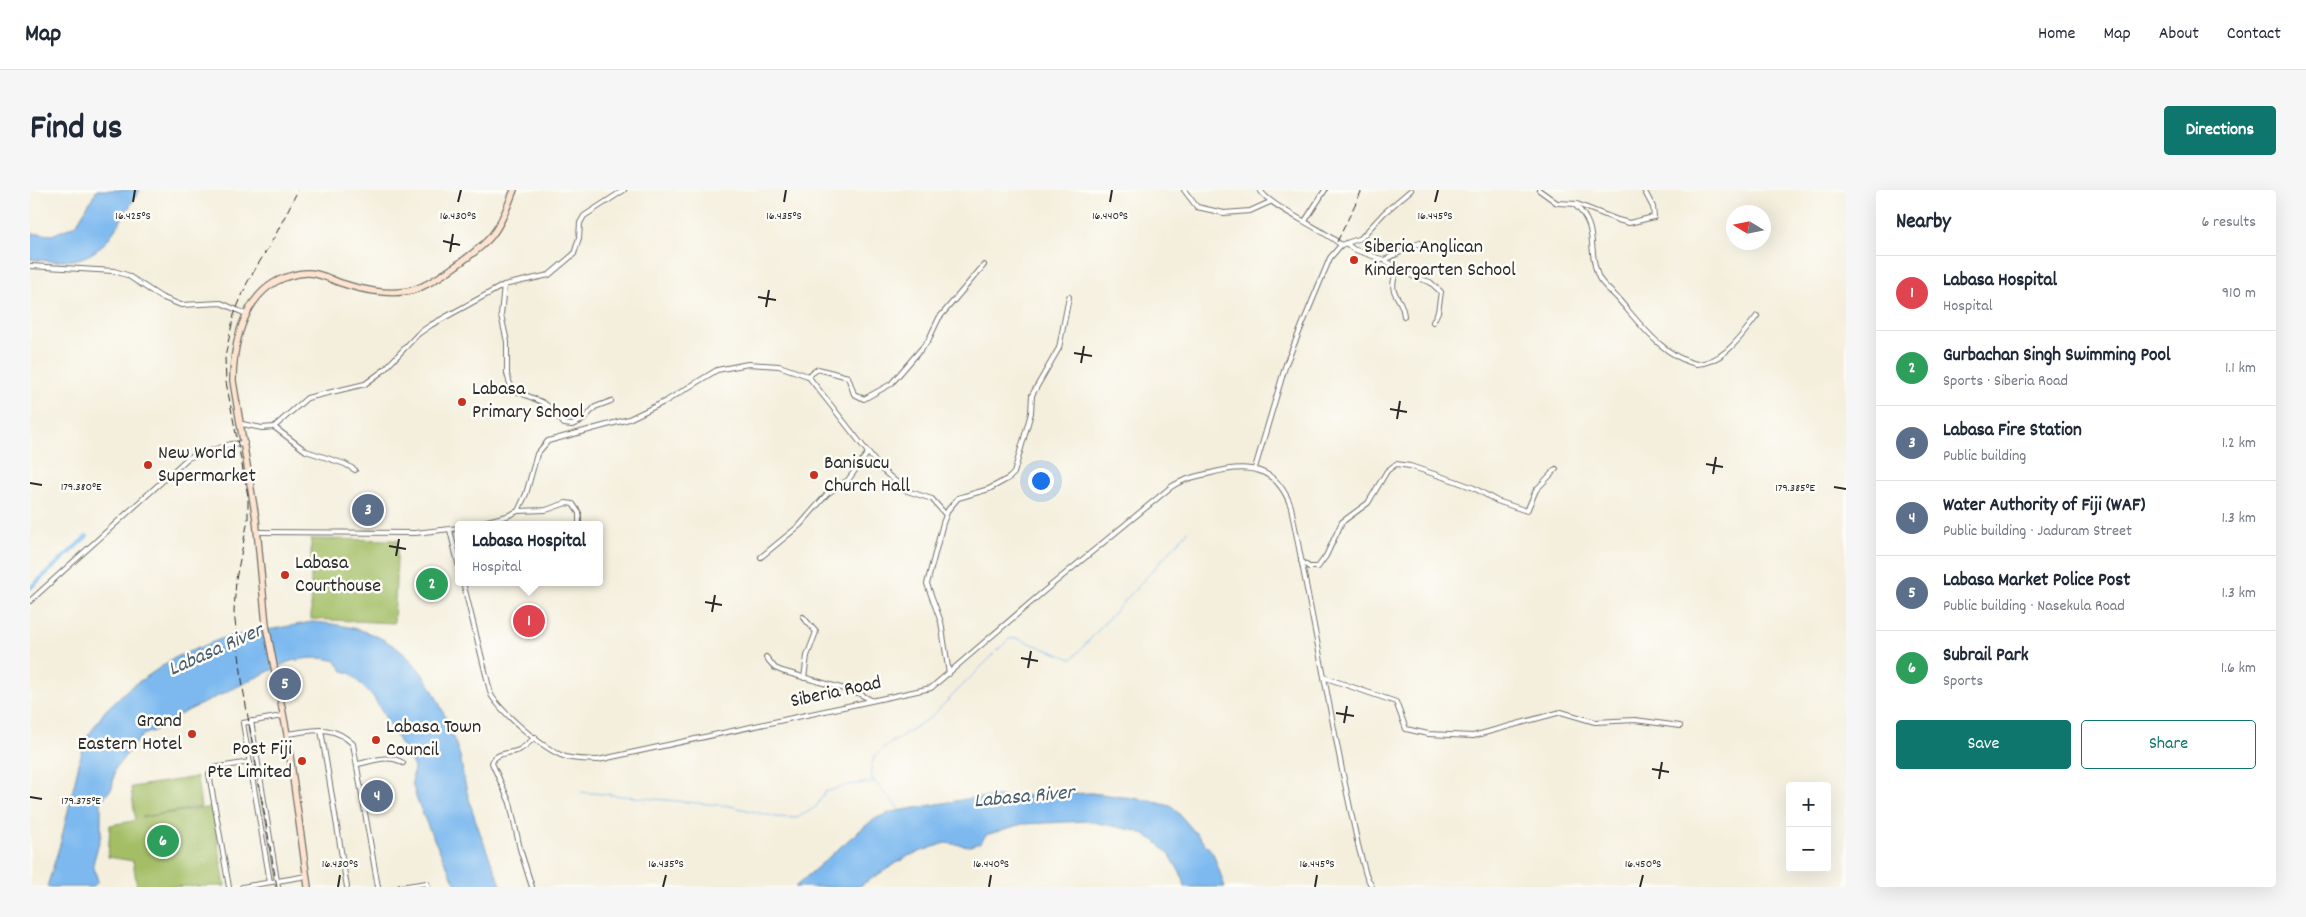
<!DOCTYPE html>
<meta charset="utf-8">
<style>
:root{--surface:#fff;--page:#f6f6f7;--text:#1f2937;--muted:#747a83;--line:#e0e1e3;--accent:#0f766e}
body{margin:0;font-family:Dekko,sans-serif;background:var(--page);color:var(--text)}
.controls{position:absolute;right:15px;bottom:15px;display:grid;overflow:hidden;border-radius:5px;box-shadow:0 5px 20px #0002}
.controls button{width:45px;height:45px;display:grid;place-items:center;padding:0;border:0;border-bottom:1px solid var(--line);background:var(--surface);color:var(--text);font:25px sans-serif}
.compass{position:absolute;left:1696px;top:15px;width:45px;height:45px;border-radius:50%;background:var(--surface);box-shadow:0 5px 20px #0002;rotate:280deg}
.you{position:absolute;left:1010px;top:290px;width:18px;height:18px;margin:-12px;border:4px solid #fff;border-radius:50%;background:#1a73e8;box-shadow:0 0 0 8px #1a73e833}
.badge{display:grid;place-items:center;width:32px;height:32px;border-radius:50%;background:var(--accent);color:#fff;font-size:16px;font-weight:700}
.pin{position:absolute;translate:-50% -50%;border:2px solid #fff;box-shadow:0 1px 5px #0006}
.popup{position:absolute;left:425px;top:331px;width:148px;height:65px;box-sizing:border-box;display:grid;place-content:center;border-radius:5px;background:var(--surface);filter:drop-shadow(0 1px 4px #0005);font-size:16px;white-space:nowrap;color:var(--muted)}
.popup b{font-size:19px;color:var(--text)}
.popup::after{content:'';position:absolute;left:50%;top:100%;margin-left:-10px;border:10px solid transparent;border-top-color:var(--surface)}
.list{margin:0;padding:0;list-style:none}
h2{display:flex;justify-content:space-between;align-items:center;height:65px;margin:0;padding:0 20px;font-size:21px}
h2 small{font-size:16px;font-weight:400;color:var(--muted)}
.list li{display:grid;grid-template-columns:32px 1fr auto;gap:15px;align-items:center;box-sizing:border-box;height:75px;padding:0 20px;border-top:1px solid var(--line)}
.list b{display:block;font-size:19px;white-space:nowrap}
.list p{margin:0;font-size:16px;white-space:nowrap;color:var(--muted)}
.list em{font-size:16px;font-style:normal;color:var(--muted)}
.actions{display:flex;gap:10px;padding:15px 20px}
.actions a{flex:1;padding:11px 0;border:1px solid var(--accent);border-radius:5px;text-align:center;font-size:18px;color:var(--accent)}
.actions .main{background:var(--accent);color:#fff}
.map{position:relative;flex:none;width:1816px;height:697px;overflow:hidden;border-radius:5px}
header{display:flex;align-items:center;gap:30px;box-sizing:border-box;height:70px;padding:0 25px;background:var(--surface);border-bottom:1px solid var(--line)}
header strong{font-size:24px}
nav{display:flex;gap:28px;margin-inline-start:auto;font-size:18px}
.intro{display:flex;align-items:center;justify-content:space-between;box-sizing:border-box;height:120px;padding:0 30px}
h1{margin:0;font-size:35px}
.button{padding:12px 22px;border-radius:5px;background:var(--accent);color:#fff;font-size:18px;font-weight:700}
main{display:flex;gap:30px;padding:0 30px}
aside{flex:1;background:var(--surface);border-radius:5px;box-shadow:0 5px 20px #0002}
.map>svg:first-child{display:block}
.green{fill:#a3be65;stroke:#677448}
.water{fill:#7db9ef;stroke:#54728d}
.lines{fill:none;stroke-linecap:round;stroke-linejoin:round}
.stream{stroke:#7db9ef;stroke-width:1}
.canal{stroke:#7db9ef;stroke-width:4}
.street-casing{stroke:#717069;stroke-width:6}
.secondary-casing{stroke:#717069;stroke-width:8}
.street{stroke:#fff;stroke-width:4}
.secondary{stroke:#fde4d0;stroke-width:5.5}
.rail{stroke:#2b2b2b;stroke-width:1;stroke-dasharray:8 4;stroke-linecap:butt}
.ticks{fill:none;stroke:#2b2b2b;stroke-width:2}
.poi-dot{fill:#c8321e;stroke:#fdfcf7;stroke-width:2}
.labels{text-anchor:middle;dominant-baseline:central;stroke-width:5;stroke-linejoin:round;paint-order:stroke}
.poi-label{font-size:20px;fill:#2b2b2b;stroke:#fdfcf7;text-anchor:start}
.street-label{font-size:20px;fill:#2b2b2b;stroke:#fdfcf7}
.water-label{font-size:21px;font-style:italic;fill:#485d70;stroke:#fdfcf7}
.ticks-label{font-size:12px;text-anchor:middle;fill:#2b2b2b;stroke:#fdfcf7;stroke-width:5;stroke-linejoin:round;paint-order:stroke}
</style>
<header>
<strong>Map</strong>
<nav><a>Home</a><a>Map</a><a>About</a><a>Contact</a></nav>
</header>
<div class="intro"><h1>Find us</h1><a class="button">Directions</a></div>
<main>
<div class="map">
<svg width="1816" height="697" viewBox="0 0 1816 697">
<rect width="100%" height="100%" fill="#fdfcf7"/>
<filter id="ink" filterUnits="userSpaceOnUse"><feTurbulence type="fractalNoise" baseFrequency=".02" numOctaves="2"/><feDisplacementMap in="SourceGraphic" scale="10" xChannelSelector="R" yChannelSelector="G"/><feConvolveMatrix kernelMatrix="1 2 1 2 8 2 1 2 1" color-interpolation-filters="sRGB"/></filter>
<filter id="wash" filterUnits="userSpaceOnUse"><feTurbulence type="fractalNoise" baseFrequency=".0096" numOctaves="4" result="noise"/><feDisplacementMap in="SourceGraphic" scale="20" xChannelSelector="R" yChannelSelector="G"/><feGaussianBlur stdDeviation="1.12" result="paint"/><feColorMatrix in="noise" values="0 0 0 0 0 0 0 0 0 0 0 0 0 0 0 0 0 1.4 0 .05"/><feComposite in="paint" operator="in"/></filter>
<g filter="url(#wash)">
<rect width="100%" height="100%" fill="#f4efdd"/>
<!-- green -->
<g class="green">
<path d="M281,349L368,350L364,433L281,429Z"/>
<path d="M167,587L171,617L112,627L182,617L195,696L107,697L103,671L78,667L80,635L103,631L105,628L101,597Z"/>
</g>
<!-- water -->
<g class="water">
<path d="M67,0H110C75,53 73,79 0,69V43L22,45L46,35Z"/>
<path d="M282,432C356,437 392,465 418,534C422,545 427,556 430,566C432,574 432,582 434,589C442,626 457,662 472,697H427L399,639L387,610L382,593L384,577L344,508L320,483L313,481L306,471C290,466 275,468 258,472L149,525L126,540L113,545L101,558L85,579L82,598L71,611V645L63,674L68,691L63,697H17L31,651L54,552L75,521L98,499L146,467L193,448Z"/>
<path d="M1061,603L1118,610L1143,617L1183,663L1195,697H1155L1153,688L1140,665L1124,650L1107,641L1059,631L992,634L956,645L950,653L940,656L915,653L878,666L828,697H765L823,646L844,629L862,622L942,608Z"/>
</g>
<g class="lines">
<!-- stream -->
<g class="stream">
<path d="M551,602L700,616L746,627L767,628L786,617L795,602L818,595L845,592"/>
<path d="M872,622L842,589L841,577L844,567L853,558L901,527L979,449L986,448L1042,469L1158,341"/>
</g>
<!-- canal -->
<g class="canal">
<path d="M20,380L57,346"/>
<path d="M0,398L18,382"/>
</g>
</g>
</g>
<g filter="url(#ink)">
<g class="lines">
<defs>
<g id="street">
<path d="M1154,0L1167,17L1194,23L1220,21L1240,12"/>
<path d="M1230,0C1240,17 1292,38 1311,55"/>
<path d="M1509,0L1527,13L1547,14L1588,30L1599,33L1624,27L1623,17L1614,0"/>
<path d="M1544,14C1571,38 1556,60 1569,88C1574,97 1584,103 1590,111C1611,135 1633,166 1666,174C1694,173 1711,146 1727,126"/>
<path d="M1275,31L1295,0"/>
<path d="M1316,53L1323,59L1354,70L1384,87L1400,92L1411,102L1408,122L1403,132"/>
<path d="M1354,70C1367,65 1377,57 1390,53"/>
<path d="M0,76L84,81L97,85L131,107L151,115L191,113L216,124"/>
<path d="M1368,78C1355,107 1372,103 1374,126"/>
<path d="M474,95L471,125L477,152V184L480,194L486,201L512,212L522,219L534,234L542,235L553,230L565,217L581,211"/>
<path d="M778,186L788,179L818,187L824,204L834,209L861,194L898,151L909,128L954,75"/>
<path d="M212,234L232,238L244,237L277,208L335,194L354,180L388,144L401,135L474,95L519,85L544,64L549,48L550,33L554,26L594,0"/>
<path d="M244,237L276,261L315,274L325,280"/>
<path d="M1225,278L1256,174L1300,68L1311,55L1331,48L1354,23L1381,0"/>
<path d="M488,321L516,320L536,313L543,314L549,323V333"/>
<path d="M442,335L477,326L488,321L496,304L507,264L518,251L599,229L636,211L687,180L718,174L749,176L778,186L851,279L877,301L902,309L916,325"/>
<path d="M420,340L429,377"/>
<path d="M227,342L385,343L429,338"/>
<path d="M731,367L770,335L797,304L818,290L837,264"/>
<path d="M1271,371L1279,377H1288L1296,366L1312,332L1338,313L1357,281L1366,274L1380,276L1425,291L1444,298L1467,311L1497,321L1506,300L1526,279"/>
<path d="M433,392L461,505C473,524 511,557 533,566C543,570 557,569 568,570L901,498L1013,402L1141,297C1153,289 1167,286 1181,283C1217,273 1247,276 1261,317L1312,580L1328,655L1336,685L1342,697"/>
<path d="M0,411L158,268L201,254L215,253"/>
<path d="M773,427L786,442L777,466L774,488"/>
<path d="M736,467L745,478L752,481L828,503L841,510"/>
<path d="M919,484L911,432L897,394L913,333L918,320L928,308L959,299L979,288L984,283L1001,223L1002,205L1029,158L1039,107"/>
<path d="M1296,488L1366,512L1376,539L1398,544L1443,546L1531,522L1565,532L1605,530L1650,536"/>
<path d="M221,531L248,697"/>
<path d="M291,540L317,697"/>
<path d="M257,544C284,541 301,533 323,554L348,697"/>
<path d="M328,574C343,571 360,564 373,573"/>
<path d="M240,692L213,533L252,526"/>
<path d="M199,697L179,584L183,578L220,572"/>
<path d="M212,697L277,686"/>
<path d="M370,697L397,693L398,697"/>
<path d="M502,697L490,659L480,613L462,573C465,562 480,564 489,560C495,557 500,552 505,547"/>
</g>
<path id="secondary" d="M278,697L257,544L236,435L226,329L203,191C203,150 216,98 260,86C270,83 277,82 286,84C295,86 303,90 311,93C331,100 358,105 379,101C398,98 451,60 463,44C473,31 478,15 484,0"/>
</defs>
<!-- street casing -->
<use href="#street" class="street-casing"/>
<!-- secondary casing -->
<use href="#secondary" class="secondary-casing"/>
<!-- street -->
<use href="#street" class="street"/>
<!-- secondary -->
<use href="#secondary" class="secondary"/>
<!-- rail -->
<g class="rail">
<path d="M1307,52L1332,0"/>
<path d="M247,697L213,498L204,422L206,389L218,330V306L196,192L195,167L204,125L217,93L245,46L268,0"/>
</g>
</g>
</g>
<!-- ticks -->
<path class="ticks" d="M103,12L105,0M428,12L431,0M754,12L756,0M1080,12L1082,0M1405,12L1408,0M413,51L430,55M420,62L423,44M728,107L746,110M736,117L739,100M1044,163L1062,166M1051,173L1054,156M1360,219L1377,222M1367,229L1370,211M1676,274L1693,277M1683,284L1686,267M0,293L12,295M1804,297L1816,299M359,356L376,359M366,366L369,349M675,412L692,415M682,422L685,405M991,468L1008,471M998,478L1001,461M1306,523L1324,526M1314,533L1317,516M1622,579L1639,582M1629,589L1632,572M0,607L12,609M308,697L310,685M633,697L636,685M959,697L961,685M1285,697L1287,685M1610,697L1613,685"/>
<!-- markers -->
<g class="poi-dot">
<circle cx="1324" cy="70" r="5"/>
<circle cx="432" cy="212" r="5"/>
<circle cx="118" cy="275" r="5"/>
<circle cx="784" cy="285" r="5"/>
<circle cx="255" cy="385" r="5"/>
<circle cx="162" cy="544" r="5"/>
<circle cx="346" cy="550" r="5"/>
<circle cx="272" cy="571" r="5"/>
</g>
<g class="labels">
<!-- poi labels -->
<g class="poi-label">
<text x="1334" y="58">Siberia Anglican<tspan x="1334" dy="23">Kindergarten School</tspan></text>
<text x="442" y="200">Labasa<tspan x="442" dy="23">Primary School</tspan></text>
<text x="128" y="264">New World<tspan x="128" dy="23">Supermarket</tspan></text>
<text x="794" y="274">Banisucu<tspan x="794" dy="23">Church Hall</tspan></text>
<text x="265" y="374">Labasa<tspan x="265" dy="23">Courthouse</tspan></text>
<text x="152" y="532" text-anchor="end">Grand<tspan x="152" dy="23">Eastern Hotel</tspan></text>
<text x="356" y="538">Labasa Town<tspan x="356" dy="23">Council</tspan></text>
<text x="262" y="560" text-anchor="end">Post Fiji<tspan x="262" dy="23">Pte Limited</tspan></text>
</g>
<!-- street labels -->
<g class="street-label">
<text transform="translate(806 503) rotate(-12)">Siberia Road</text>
</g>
<!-- water labels -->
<g class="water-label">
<text transform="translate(186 461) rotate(-24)">Labasa River</text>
<text transform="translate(994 608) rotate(-5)">Labasa River</text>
</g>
</g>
<g class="ticks-label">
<text x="103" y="29">16.425°S</text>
<text x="428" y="29">16.430°S</text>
<text x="754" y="29">16.435°S</text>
<text x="1080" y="29">16.440°S</text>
<text x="1405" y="29">16.445°S</text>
<text x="51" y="300">179.380°E</text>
<text x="1765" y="301">179.385°E</text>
<text x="51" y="614">179.375°E</text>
<text x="310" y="677">16.430°S</text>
<text x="636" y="677">16.435°S</text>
<text x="961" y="677">16.440°S</text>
<text x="1287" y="677">16.445°S</text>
<text x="1613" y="677">16.450°S</text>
</g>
</svg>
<div class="controls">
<button>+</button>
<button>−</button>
</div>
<svg class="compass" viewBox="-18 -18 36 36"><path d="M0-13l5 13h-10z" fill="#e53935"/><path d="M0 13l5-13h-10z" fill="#747a83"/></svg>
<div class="you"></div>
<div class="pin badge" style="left:499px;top:431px;background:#e0444e">1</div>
<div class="popup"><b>Labasa Hospital</b>Hospital</div>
<div class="pin badge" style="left:402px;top:394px;background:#2e9e5b">2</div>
<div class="pin badge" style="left:338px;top:320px;background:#5c6f8a">3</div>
<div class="pin badge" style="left:347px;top:606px;background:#5c6f8a">4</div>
<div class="pin badge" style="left:255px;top:494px;background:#5c6f8a">5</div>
<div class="pin badge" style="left:133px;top:651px;background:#2e9e5b">6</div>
</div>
<aside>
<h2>Nearby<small>6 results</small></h2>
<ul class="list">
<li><span class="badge" style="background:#e0444e">1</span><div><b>Labasa Hospital</b><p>Hospital</p></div><em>910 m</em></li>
<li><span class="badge" style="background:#2e9e5b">2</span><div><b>Gurbachan Singh Swimming Pool</b><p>Sports · Siberia Road</p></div><em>1.1 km</em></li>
<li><span class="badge" style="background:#5c6f8a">3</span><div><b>Labasa Fire Station</b><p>Public building</p></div><em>1.2 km</em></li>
<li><span class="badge" style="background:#5c6f8a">4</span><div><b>Water Authority of Fiji (WAF)</b><p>Public building · Jaduram Street</p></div><em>1.3 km</em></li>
<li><span class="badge" style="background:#5c6f8a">5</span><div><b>Labasa Market Police Post</b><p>Public building · Nasekula Road</p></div><em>1.3 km</em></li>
<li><span class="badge" style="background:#2e9e5b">6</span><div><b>Subrail Park</b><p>Sports</p></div><em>1.6 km</em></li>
</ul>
<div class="actions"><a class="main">Save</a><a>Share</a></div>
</aside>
</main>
